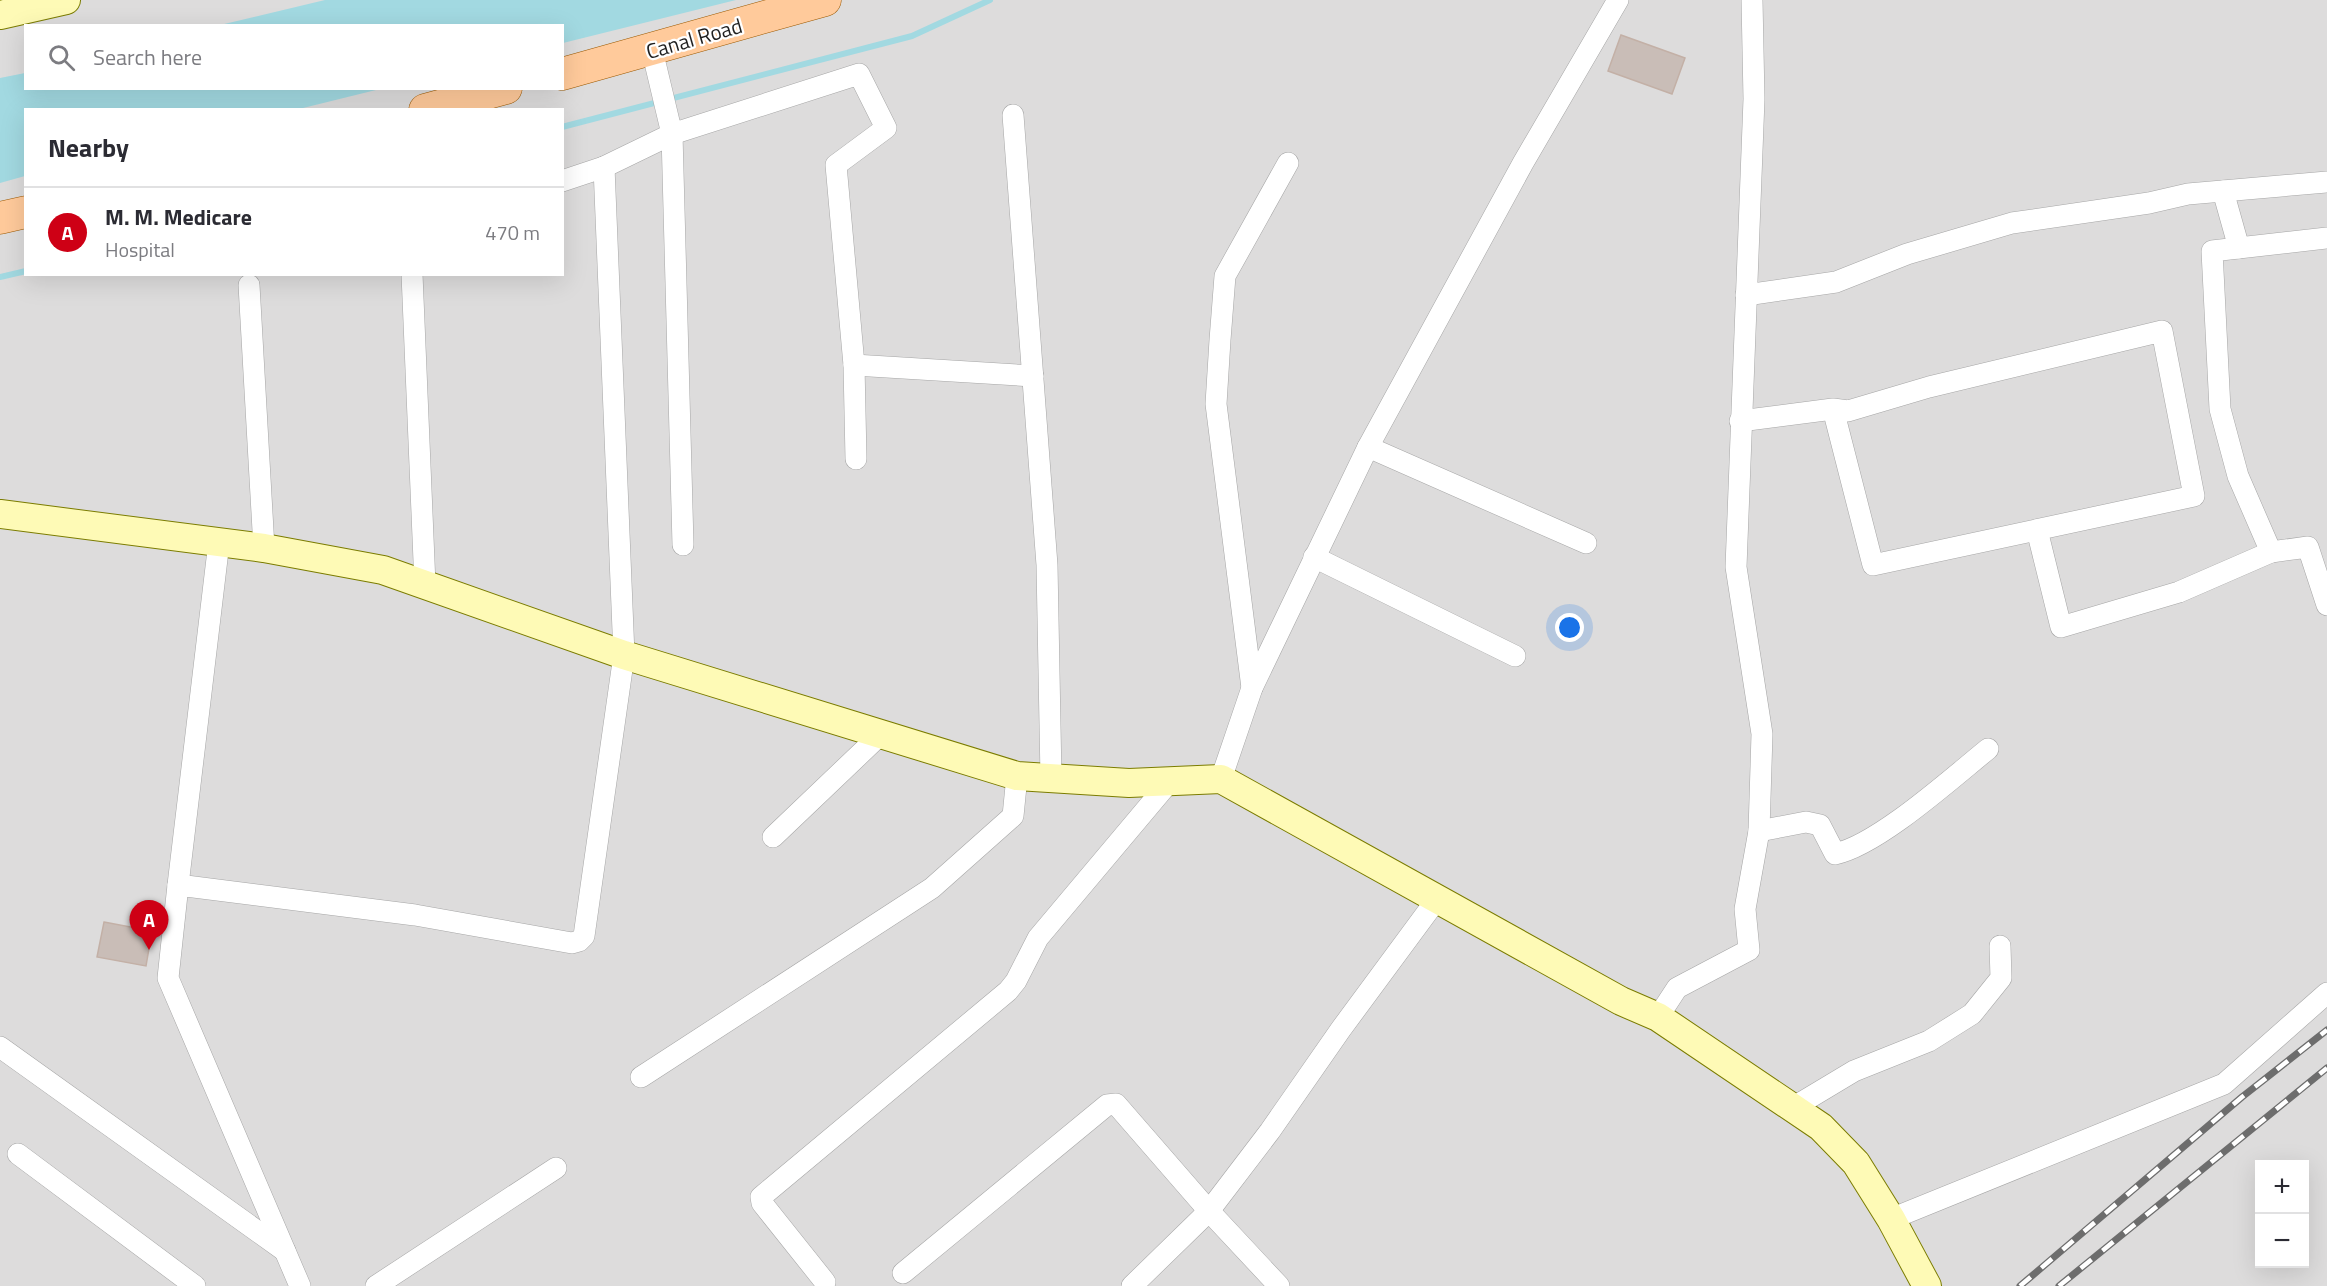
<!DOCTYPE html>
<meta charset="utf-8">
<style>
:root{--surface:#fff;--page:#f7f7f7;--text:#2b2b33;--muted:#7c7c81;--line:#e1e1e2;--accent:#ce0015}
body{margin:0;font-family:"Titillium Web",sans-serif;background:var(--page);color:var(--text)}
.controls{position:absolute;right:18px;bottom:18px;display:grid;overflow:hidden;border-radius:0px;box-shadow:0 6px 24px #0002}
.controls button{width:54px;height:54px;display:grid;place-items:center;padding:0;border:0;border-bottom:2px solid var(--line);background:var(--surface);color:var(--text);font:30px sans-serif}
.you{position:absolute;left:1570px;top:628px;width:21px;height:21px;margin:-15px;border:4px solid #fff;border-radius:50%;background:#1a73e8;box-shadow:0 0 0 9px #1a73e833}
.badge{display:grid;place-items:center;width:39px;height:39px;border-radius:50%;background:var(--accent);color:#fff;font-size:20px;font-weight:700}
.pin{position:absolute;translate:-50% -50px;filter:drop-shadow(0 2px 3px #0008)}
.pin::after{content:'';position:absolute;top:32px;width:21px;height:18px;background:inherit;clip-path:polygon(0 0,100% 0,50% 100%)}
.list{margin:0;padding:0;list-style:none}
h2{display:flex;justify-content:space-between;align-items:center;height:78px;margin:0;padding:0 24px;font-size:26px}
h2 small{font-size:20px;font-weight:400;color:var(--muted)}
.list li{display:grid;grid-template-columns:39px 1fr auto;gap:18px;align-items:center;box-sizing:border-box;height:90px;padding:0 24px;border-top:2px solid var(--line)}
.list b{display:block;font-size:22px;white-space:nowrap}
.list p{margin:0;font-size:20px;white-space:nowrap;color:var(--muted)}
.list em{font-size:20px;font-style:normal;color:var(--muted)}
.icon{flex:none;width:33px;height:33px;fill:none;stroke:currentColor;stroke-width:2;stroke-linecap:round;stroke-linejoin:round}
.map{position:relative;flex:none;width:2327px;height:1286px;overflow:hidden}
.search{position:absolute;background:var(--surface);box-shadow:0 6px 24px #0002;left:24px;top:24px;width:540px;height:66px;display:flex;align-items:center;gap:15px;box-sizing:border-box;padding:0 21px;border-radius:0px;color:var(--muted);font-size:22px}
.panel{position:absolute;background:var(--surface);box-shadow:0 6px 24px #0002;left:24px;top:108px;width:540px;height:168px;border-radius:0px}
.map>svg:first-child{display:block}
.residential{fill:#dddcdc;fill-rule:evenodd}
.water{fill:#a2d9e1}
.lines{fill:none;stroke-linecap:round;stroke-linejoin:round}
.stream{stroke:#a2d9e1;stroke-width:6}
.building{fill:#c9bdb7;stroke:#c3b0a6;stroke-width:1.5}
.street-casing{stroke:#a6a6a6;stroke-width:22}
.secondary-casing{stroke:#7b7c00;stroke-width:30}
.primary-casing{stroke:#9a5800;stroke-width:33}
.street{stroke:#fff;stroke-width:21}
.secondary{stroke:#fefab6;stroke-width:28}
.primary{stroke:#ffca9b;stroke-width:32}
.rail-casing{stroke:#6d6d6d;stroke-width:7}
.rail{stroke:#fff;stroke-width:4.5;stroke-dasharray:14;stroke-linecap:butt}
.labels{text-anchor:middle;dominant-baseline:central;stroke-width:4.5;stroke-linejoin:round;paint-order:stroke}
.street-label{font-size:21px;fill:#1f1f1f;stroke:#fff}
</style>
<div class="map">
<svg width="2327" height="1286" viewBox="0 0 2327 1286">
<rect width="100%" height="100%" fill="#f0ebe5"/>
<!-- residential -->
<path class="residential" d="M0,0H2327V1286H0ZM26,26H562V88H26ZM26,110H562V274H26ZM2260,1164H2304V1264H2260Z"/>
<!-- water -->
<g class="water">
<path d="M325,0H736L563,43L562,26L220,25Z"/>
<path d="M25,73L26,88L380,89L295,110H26L25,176L0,183V78Z"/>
</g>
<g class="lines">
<!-- stream -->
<g class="stream">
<path d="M562,127L912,36L990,0"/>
<path d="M0,277L26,271"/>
</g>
</g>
<!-- building -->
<g class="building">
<path d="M1621,35L1685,58L1672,94L1608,71Z"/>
<path d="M104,922L152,931L146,966L97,957Z"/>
</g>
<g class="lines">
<defs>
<g id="street">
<path d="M652,50L672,134L859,74L886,128L836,165L854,365L856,459"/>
<path d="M1013,115L1047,565L1051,778"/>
<path d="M604,167L672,134L683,545"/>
<path d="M2223,191L2239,248"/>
<path d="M2327,238L2212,251L2220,409L2238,476L2271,552L2308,547L2327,605"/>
<path d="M412,274L425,585"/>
<path d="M249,285L264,548"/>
<path d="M1746,295L1836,282L1907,254L2012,223L2149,203L2188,194L2327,182"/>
<path d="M854,365L1033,376"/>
<path d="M1740,421L1833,409L1848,411L1929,387L2162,331L2194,496L1873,565L1833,409"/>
<path d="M1368,447L1586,543"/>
<path d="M2037,530L2061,627L2179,592L2271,552"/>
<path d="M1314,557L1515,656"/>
<path d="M1252,688L1216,404L1220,340L1225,276L1288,163"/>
<path d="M1221,779L1252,688L1368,447L1523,163L1618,0"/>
<path d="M1759,831L1806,822L1820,825L1835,854C1878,845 1952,778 1988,749"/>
<path d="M773,837L881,734"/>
<path d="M178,885L219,542"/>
<path d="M1658,1017L1677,988L1749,950L1745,909L1759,831L1762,734L1736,567L1754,99L1752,0"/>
<path d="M0,1047L285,1251"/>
<path d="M641,1077L932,888L1013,816L1017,776"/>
<path d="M1794,1107L1854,1071L1929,1041L1972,1014L2001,978L2000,946"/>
<path d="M18,1154L195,1286"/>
<path d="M1891,1219L2224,1084L2327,993"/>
<path d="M903,1273L1107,1105L1116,1104L1209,1211L1279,1286"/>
<path d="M825,1282L762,1203L761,1197L1008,991L1016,981L1038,938L1170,781"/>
<path d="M300,1286L168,978L178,885L415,915L572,943L579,941L584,936L624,655L604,167L562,181"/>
<path d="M376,1286L556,1168"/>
<path d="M1132,1286L1209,1211L1270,1131L1341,1029L1437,899"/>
</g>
<g id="secondary">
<path d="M0,15L66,0"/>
<path d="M0,514L264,548L383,570L624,655L1017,776L1129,783L1221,779L1621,1001L1658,1017L1821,1127L1856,1163L1891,1219L1927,1286"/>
</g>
<g id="primary">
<path d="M562,74L825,0"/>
<path d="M425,110L506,88"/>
<path d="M0,218L26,212"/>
</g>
</defs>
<!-- street casing -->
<use href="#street" class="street-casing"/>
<!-- secondary casing -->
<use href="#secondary" class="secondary-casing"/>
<!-- primary casing -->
<use href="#primary" class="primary-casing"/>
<!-- street -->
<use href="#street" class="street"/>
<!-- secondary -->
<use href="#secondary" class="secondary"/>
<!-- primary -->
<use href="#primary" class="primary"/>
<defs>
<g id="rail">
<path d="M2020,1286L2242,1097L2327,1030"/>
<path d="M2059,1286L2327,1068"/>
</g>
</defs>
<!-- rail casing -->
<use href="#rail" class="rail-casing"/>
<!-- rail -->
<use href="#rail" class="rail"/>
</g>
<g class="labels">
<!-- street labels -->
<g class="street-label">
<text transform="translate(694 38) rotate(-16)">Canal Road</text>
</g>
</g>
</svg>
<div class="controls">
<button>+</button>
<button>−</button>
</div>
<div class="you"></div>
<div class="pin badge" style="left:149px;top:950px">A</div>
<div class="search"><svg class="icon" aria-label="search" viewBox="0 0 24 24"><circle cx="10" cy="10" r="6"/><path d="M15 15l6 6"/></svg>Search here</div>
<section class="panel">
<h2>Nearby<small></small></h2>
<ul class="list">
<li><span class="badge">A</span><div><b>M. M. Medicare</b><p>Hospital</p></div><em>470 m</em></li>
</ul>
</section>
</div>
